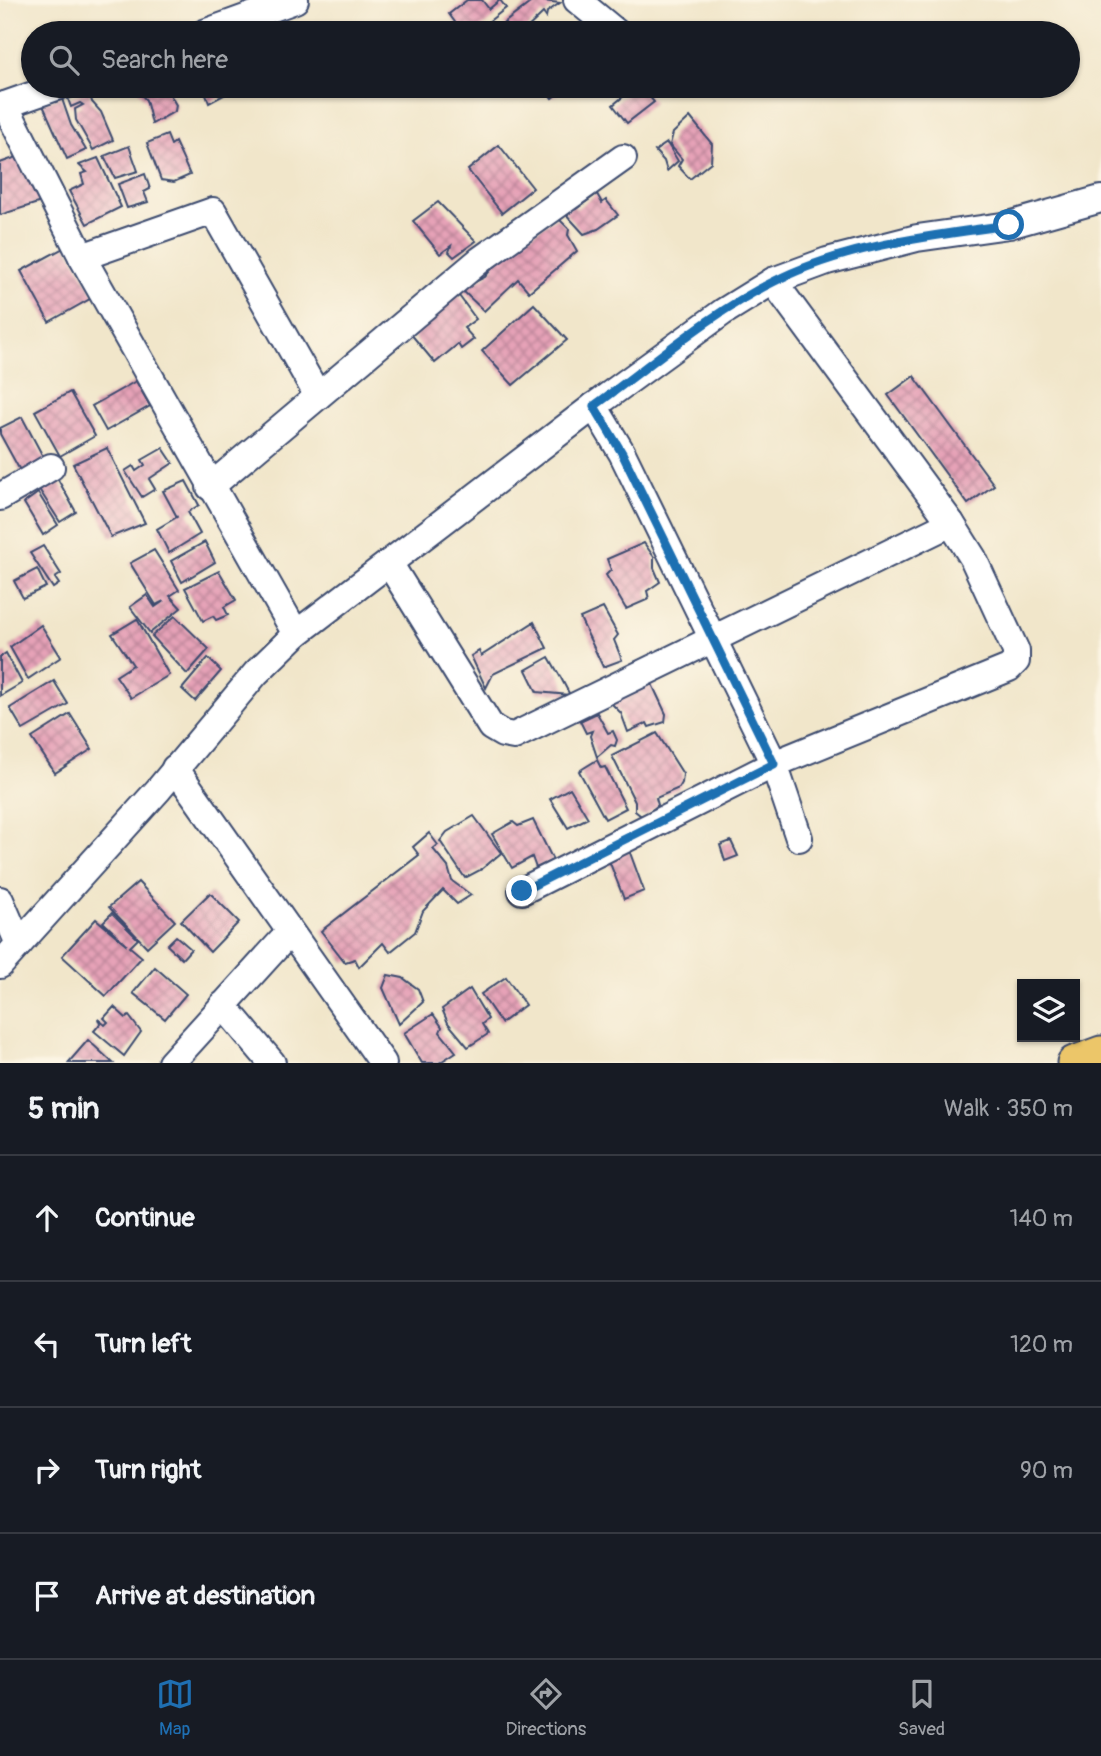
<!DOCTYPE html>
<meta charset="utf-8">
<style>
:root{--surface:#171b24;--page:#20242c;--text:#f1f3f6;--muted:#9ea1a6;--line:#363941;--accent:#1f6fb2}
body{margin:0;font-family:Pangolin,sans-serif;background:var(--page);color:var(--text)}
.controls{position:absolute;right:21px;bottom:21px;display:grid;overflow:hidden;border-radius:0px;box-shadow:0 2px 5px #0004}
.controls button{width:63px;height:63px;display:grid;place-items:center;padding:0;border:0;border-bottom:2px solid var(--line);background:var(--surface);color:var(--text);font:35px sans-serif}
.stop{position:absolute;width:21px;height:21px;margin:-16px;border:5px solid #1f6fb2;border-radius:50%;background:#fff}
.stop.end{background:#1f6fb2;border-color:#fff;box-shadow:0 2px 7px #0008}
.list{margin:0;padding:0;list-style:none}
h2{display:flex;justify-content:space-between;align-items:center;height:91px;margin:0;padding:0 28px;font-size:30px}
h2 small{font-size:23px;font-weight:400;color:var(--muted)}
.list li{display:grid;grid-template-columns:46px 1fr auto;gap:21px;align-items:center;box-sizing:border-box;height:126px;padding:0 28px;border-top:2px solid var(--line)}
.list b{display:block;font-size:26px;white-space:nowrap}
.list em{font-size:23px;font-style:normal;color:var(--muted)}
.icon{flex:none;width:38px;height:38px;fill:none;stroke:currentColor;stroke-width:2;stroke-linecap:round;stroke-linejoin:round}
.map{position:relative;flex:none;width:1101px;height:1063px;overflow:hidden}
.search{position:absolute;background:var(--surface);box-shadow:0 2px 5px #0004;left:21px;right:21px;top:21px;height:77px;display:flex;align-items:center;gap:18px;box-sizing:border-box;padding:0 24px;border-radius:38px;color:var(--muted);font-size:26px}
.sheet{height:595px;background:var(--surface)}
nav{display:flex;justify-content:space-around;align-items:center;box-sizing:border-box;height:98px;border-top:2px solid var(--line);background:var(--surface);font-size:19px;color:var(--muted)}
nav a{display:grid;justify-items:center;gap:4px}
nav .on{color:var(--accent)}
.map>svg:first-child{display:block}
.building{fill:url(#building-cross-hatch)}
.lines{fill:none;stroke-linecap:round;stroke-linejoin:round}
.minor-casing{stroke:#3b4a6e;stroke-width:30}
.major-casing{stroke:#3b4a6e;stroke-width:37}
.minor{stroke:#fff;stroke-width:26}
.major{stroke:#ecc669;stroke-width:33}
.route{stroke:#1f6fb2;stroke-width:9}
</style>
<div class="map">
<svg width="1101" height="1063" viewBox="0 0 1101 1063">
<defs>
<pattern id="building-cross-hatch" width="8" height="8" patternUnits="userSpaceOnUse" patternTransform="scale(1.75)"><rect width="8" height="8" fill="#e6a2b7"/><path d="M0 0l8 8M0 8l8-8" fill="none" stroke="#ba8498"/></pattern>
</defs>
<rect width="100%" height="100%" fill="#fcf5e5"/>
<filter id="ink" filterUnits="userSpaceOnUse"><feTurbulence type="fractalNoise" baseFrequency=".0143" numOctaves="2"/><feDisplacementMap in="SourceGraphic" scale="14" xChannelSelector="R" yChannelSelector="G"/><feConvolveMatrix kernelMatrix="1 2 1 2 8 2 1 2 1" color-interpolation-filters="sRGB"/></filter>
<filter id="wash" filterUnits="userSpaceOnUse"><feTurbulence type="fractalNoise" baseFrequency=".00686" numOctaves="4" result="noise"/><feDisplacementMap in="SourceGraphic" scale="28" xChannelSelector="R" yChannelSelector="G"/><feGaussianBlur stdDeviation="1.57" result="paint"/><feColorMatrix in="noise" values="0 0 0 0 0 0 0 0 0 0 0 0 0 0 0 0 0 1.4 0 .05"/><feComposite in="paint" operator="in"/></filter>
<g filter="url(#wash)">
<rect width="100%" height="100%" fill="#f1e6ca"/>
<g id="blocks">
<!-- building -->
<g class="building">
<path d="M467,0H482L489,9L500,0L506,8L474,33H463L449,14Z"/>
<path d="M534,0L560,3L547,12L546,17L543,13L522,33H513L504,23Z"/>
<path d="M134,86L167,89L176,105L175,111L152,124L146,100Z"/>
<path d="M203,86H234L233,90L209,103Z"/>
<path d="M358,86H380L366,96Z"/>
<path d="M542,86H567L552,98Z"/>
<path d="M636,86H641L654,102L627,123L613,105Z"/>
<path d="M89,90L92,102L101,112L113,140L93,150L76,120L75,109L83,105L80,103L71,107L68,99Z"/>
<path d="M61,96L71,125L86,150L67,159L42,103Z"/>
<path d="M690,117L712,144L711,162L690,179L678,166L682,159L670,145L673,133Z"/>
<path d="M167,135L171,145L175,142L190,175L174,182L161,180L147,143Z"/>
<path d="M667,143L678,161L667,171L664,161L655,151Z"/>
<path d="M499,145L533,188L502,213L468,170Z"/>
<path d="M129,146L138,171L115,178L104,156Z"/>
<path d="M25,154L41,202L0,215V163Z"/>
<path d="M98,158L121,207L87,224L69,191L84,184L81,174L87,172L79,165Z"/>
<path d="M145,174L150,189L144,192L148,202L127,208L118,184Z"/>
<path d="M597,194L602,203L606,200L618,215L598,229L584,234L564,212L573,204L576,209Z"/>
<path d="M438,202L476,241L454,257L449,252L451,246L440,254L413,221Z"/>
<path d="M557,217L569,229L568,235L577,251L529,292L518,279L484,311L461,289L485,277L494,266L492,261Z"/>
<path d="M67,246L95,296L49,322L21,271Z"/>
<path d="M454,289L476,319L464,328L474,339L461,349L458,344L435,363L410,333Z"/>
<path d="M534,304L567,340L513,385L482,351Z"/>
<path d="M914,376L994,485L968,504L888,395Z"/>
<path d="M136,381L150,406L106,431L92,406Z"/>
<path d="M70,392L95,436L60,456L35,411Z"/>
<path d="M22,417L47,464L23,476L0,434V428Z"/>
<path d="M107,448L145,523L111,537L73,464Z"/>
<path d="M163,448L173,463L149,479L155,489L142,497L125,471L133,466L136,471L145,465L142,460Z"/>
<path d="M56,476L76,512L60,522L37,486Z"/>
<path d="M186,481L199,505L188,512L200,534L169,553L157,529L177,517L163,491Z"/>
<path d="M38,493L58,525L43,535L24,503Z"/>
<path d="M205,542L215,562L182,582L171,561Z"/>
<path d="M644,543L654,557V568L660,582L647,591L649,599L626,609L606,575L611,570L607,559Z"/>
<path d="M43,546L61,574L55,578L59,584L53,588L30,553Z"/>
<path d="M154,550L179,590L170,596L181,608L150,633L130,607L147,595L155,607L164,601L156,605L130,563Z"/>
<path d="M37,569L46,587L23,598L14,581Z"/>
<path d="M219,571L236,600L224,607L228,615L216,620L213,616L203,621L185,588Z"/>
<path d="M603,608L618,635L614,640L622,660L603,667L580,618Z"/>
<path d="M175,616L209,649L187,674L152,636Z"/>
<path d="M137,619L169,675L131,698L116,676L133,665L112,634Z"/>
<path d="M534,622L547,648L493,674L486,688L471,656L479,651L481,656Z"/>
<path d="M41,625L61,657L28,679L10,647Z"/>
<path d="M6,653L22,683L0,696V657Z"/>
<path d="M549,657L561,678L570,695L537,692L526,670Z"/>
<path d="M208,658L221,671L195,701L182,689Z"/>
<path d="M54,681L68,704L23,730L10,708Z"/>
<path d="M651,682L666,714L665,722L649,727L647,723L628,732L621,713L608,700Z"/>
<path d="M597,713L608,733L613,731L617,740L615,746L611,745L597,757L590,736L592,731L586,733L580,721Z"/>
<path d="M70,714L92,749L55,773L32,738Z"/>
<path d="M657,733L683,774L682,783L679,788L656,798L658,805L645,816L640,815L635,811V802L612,756Z"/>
<path d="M597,760L601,768L605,767L626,808L605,819L579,771Z"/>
<path d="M570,788L588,818L568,828L550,799Z"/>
<path d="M474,816L501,853L482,869L465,878L440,841L447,832Z"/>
<path d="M533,820L553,860L536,868L532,857L512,868L492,834L513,822L518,826Z"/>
<path d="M429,833L438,845L433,849L448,867L452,881L471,895L457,904L443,890L423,911L415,932L390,952L383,943L359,967L355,959L345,962L321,931L419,855L413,847Z"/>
<path d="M731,841L738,856L725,861L720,845Z"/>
<path d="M629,850L644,891L624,899L608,858Z"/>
<path d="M138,882L175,921L147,947L109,907Z"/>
<path d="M210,893L239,922L210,952L181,921Z"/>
<path d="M112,913L138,939L130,947L142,957L106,996L62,956L96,919L127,945L103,922Z"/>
<path d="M176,936L191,949L182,959L167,945Z"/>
<path d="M155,967L186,994L165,1019L133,993Z"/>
<path d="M388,975L403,978L418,989L423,1002L399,1024L383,988Z"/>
<path d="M506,977L525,1005L501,1023L481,994Z"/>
<path d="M470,989L488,1019L482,1024L488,1034L468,1047L448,1023L442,1009Z"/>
<path d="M114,1007L126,1018L129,1016L141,1032L124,1056L94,1031L100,1024L98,1019L105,1025L108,1022L104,1018Z"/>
<path d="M433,1014L442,1027L440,1032L456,1052L439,1063H422L404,1033Z"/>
<path d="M88,1040L113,1063H68Z"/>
</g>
</g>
</g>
<g filter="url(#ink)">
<use href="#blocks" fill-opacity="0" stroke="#3b4a6e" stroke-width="2"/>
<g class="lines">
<defs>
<g id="minor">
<path d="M577,0L617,33"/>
<path d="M204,33L295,0"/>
<path d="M5,105L59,86"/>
<path d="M0,107L5,105L82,257L296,634"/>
<path d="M82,257L213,211L318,396"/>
<path d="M773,281L951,523"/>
<path d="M594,406L622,453L774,764L799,838"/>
<path d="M210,487L480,260L623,158"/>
<path d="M0,497L51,467"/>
<path d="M389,563L491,727L503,734L514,736L951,523L973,558L1016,651V661L1009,668L774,764L522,891"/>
<path d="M175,768L383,1063"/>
<path d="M0,900L19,944"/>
<path d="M0,965L159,789L256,673L296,634L594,406L723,312L773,281L827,261L917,238L1009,225L1101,199"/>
<path d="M223,1005L272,1063"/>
<path d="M171,1063L290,932"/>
</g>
<path id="major" d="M1074,1063L1101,1053"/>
</defs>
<!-- minor casing -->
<use href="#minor" class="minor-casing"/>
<!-- major casing -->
<use href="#major" class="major-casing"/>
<!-- minor -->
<use href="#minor" class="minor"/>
<!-- major -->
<use href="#major" class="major"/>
</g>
</g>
<g class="lines" filter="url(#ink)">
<!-- route -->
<path class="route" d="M522,891L774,764L622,453L594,406C651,365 710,313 773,282C845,245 931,236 1009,225"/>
</g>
</svg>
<div class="controls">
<button><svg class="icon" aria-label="layers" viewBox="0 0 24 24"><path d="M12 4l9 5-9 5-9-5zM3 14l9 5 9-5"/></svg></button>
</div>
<div class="stop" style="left:1009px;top:225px"></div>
<div class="stop end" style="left:522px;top:891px"></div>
<div class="search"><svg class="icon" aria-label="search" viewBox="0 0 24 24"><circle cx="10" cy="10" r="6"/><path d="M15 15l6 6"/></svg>Search here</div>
</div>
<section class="sheet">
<h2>5 min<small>Walk · 350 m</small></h2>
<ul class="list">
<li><svg class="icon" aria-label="ahead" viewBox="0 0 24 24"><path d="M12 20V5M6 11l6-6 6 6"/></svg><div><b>Continue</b></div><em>140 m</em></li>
<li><svg class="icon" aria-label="left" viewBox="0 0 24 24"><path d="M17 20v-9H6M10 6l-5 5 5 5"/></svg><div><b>Turn left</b></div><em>120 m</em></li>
<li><svg class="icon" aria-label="right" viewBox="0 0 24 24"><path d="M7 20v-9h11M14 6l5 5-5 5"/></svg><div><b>Turn right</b></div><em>90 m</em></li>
<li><svg class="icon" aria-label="arrive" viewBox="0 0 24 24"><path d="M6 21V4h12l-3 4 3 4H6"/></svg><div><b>Arrive at destination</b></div></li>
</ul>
</section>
<nav>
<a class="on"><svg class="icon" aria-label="map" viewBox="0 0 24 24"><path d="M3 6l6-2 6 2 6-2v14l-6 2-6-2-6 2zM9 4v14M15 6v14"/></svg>Map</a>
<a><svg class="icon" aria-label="directions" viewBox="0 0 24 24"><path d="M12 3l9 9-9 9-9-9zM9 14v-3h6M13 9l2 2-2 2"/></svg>Directions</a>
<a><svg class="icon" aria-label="saved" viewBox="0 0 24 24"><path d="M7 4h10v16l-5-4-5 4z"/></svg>Saved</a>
</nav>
